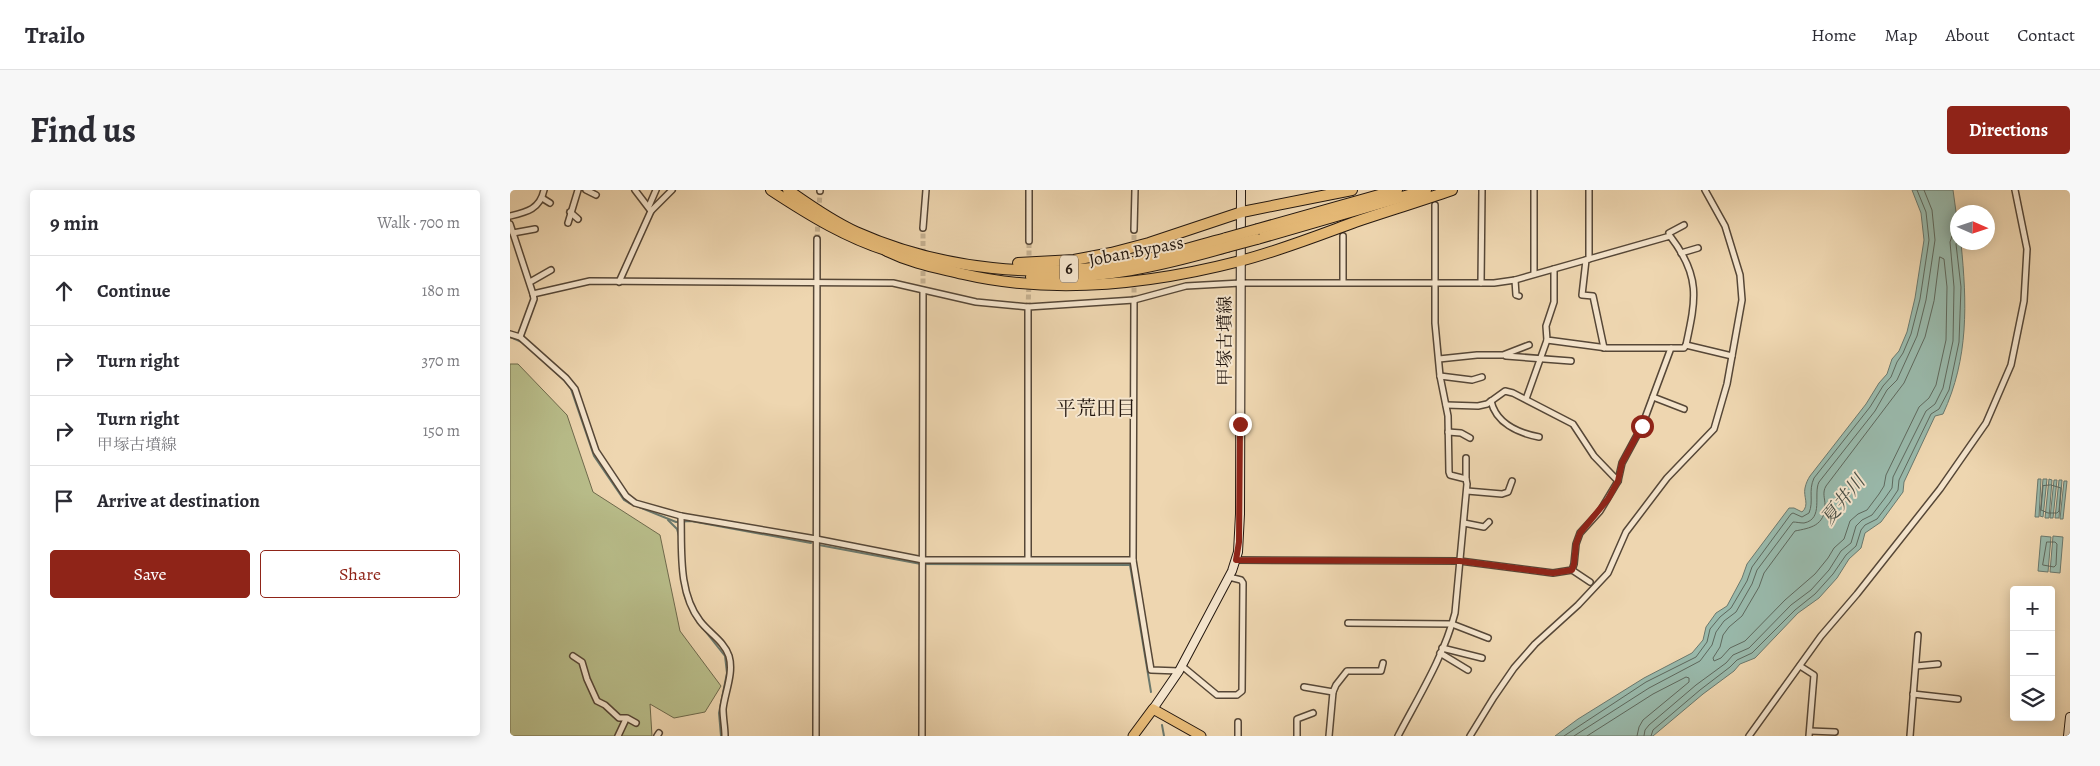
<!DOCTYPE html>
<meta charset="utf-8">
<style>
:root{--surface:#fff;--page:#f7f7f7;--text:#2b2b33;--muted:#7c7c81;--line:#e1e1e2;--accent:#8f2418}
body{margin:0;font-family:Alegreya,"Noto Serif JP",serif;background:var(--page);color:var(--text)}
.controls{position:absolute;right:15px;bottom:15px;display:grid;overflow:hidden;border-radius:5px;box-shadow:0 2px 12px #0003}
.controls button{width:45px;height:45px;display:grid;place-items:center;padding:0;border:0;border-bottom:1px solid var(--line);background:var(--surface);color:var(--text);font:25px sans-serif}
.compass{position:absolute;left:1440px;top:15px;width:45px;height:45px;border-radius:50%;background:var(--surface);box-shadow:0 2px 12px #0003;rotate:93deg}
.stop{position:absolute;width:15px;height:15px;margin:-11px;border:4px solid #8f2418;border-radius:50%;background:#fff}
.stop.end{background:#8f2418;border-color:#fff;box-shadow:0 1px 5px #0008}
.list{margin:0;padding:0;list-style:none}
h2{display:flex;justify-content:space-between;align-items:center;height:65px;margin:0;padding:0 20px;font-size:21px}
h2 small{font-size:16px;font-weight:400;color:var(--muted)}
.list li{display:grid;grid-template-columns:32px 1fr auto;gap:15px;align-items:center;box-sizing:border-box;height:70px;padding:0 20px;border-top:1px solid var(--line)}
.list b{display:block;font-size:19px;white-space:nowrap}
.list p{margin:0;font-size:16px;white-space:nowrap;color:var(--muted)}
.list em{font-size:16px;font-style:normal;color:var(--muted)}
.actions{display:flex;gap:10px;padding:15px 20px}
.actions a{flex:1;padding:11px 0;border:1px solid var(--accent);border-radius:5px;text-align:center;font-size:18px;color:var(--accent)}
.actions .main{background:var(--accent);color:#fff}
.icon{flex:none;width:28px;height:28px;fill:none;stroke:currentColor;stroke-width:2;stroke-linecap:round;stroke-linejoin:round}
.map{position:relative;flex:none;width:1560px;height:546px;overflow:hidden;border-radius:5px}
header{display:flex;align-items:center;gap:30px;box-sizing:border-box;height:70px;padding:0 25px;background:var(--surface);border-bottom:1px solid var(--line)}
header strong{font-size:24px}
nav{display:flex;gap:28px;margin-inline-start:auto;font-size:18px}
.intro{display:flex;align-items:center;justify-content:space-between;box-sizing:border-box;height:120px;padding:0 30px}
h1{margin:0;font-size:35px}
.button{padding:12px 22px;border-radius:5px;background:var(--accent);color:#fff;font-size:18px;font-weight:700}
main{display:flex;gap:30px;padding:0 30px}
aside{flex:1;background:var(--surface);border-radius:5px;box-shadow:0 2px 12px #0003}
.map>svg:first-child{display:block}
.green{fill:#b9be8b;stroke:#6e6a4d}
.water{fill:#99b9ab;stroke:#6a786d}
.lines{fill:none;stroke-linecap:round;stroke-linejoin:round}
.shore{stroke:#5e685d;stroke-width:1}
.stream{stroke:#6a786d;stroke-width:2}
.street-tunnel{stroke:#c5b090;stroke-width:5;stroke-dasharray:5 2.5;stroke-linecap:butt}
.street-casing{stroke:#564737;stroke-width:8}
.secondary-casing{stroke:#23170f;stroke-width:10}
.primary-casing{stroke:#23170f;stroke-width:11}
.highway-casing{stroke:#23170f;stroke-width:12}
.street{stroke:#f4e4cc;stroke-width:5}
.secondary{stroke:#f4e4cc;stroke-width:8}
.primary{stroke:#e7bb78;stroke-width:9}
.highway{stroke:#e7bb78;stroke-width:10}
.highway-bridge-casing{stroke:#23170f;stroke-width:12;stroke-linecap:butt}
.highway-bridge{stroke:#e7bb78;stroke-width:10}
.route{stroke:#8f2418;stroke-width:6}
.labels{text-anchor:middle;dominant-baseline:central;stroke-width:4;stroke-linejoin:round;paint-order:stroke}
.shield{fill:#f4e4cc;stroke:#625448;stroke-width:1}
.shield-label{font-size:16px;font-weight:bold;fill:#23170f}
.street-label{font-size:18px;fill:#23170f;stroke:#f4e4cc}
.water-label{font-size:19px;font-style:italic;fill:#4c5046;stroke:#f4e4cc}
.quarter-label{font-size:20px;fill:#23170f;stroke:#f4e4cc}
</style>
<header>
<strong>Trailo</strong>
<nav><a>Home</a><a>Map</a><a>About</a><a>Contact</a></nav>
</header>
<div class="intro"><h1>Find us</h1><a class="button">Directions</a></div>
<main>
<aside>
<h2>9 min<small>Walk · 700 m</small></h2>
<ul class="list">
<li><svg class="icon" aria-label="ahead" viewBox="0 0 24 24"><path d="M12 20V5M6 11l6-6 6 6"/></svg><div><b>Continue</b></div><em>180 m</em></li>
<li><svg class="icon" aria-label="right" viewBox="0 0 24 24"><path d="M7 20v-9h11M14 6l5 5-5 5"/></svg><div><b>Turn right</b></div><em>370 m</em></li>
<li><svg class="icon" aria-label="right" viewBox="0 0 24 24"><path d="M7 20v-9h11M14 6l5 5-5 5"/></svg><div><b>Turn right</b><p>甲塚古墳線</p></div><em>150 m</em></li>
<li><svg class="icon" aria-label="arrive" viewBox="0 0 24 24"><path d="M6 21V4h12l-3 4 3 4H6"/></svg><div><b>Arrive at destination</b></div></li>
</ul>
<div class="actions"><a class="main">Save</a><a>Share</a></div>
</aside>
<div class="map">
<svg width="1560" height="546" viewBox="0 0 1560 546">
<rect width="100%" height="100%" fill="#eed6b0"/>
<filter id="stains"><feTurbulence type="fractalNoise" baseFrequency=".004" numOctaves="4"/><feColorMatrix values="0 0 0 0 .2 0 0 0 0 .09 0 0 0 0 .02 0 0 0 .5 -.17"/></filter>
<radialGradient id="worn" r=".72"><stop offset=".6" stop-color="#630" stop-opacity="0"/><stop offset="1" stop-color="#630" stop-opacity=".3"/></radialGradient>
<!-- green -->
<path class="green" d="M0,174H8L57,225L83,302L150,345L170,441L211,496L195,522L164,528L140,514L142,546H0Z"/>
<!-- water -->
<g class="water">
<path d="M1402,0H1443L1447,29L1448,52L1451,53C1457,113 1459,168 1433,224L1425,226L1394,292L1393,302L1371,332L1355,343L1351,358L1339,369L1327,388L1309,408L1288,423L1245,468L1230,474L1224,481L1193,504L1143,546H1045L1068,529L1134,488L1182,463L1193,450L1196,437L1206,423L1217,416L1232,388L1237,374L1279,318H1284L1292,322C1300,315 1293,307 1295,298C1296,293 1298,289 1300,286L1356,214L1369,193L1377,184L1382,169L1389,161L1397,142L1405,108L1414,50L1411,23Z"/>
<path d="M1528,289H1531L1529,327H1525Z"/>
<path d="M1533,289H1537L1533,327L1530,326Z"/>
<path d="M1539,289L1542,290L1539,328H1535Z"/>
<path d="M1544,290H1547L1543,328H1540Z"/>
<path d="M1549,290H1552L1549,328H1545Z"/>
<path d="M1554,291H1557L1553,329H1550Z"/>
<path d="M1531,346L1541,347L1538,382L1528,381Z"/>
<path d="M1543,346L1553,347L1550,383L1540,382Z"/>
</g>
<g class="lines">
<!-- shore -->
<g class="shore">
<path d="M1430,67L1434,69L1437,97L1436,150L1426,195L1419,208L1409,217L1376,285L1374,296L1369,304L1357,320L1348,324L1340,331L1334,349L1324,358L1318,368L1305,384L1275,410L1235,451L1220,458L1211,468L1204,471L1203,468L1210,457L1213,445L1219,437L1232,426L1249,397L1254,383L1285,341C1300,338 1315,336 1315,315C1315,308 1312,303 1316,296L1394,193L1415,147L1424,111Z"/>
<path d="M1541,295L1551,298L1549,321L1547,323H1538L1531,320L1533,296Z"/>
<path d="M1537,352H1545L1547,354L1546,375L1544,377L1533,375Z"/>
<path d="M1054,546L1136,492L1186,467L1197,452L1200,439L1210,427L1221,418L1237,391L1242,377L1281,324L1283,323L1292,327L1299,323C1304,311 1298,301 1304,288L1360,217L1373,196L1381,187L1387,172L1393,163L1401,144L1410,109L1419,50L1416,22L1407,0"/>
<path d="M1064,546L1139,498L1190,471L1202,455L1206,442L1214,431L1226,422L1242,394L1247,380L1283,332C1286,332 1290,333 1294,333C1314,329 1303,304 1309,292L1365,221L1377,200L1387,190L1407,146L1416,110L1425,50L1422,20L1414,0"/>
<path d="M1077,546L1143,504L1176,487L1179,488V492L1133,530L1129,537L1127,546"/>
<path d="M1134,546L1135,540L1139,535L1186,495L1216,473L1223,465L1239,458L1281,415L1301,400L1319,380L1331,361L1341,353L1346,336L1352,330L1362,325L1375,308L1382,298L1383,287L1416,221L1425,214L1433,198L1443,151L1444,97L1440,52L1442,46L1448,42"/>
<path d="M1141,546L1143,540L1190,500L1220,477L1227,470L1242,463L1285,420L1305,404L1323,384L1336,365L1346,356L1351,340L1355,335L1367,329L1380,312L1388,300L1389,290L1421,224L1429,219L1439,200L1449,152L1451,97L1446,54L1448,50"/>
</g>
<!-- stream -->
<g class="stream">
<path d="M0,147L14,153"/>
<path d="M30,168L54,190L61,199L84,266L114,310L119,313L166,332L181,331L301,353"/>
<path d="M158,330L167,339L169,346"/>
<path d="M309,355L411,374L620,375L641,502"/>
<path d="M171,383L175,407L184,427L215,466L217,483L209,523L211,546"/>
<path d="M652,535L654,546"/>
</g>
<!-- street-tunnel -->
<g class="street-tunnel">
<path d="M309,20L310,1"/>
<path d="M307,49L308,29"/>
<path d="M519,73V51"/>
<path d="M413,101V38"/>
<path d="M624,110V40"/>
<path d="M518,117L519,94"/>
</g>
<defs>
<g id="street">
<path d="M76,0L86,5"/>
<path d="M125,0L141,21"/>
<path d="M310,1V0"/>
<path d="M32,8L40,13"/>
<path d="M139,16L146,0"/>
<path d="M60,22L68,29"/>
<path d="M0,26C17,22 30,19 34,0"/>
<path d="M58,33L68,0"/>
<path d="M0,34L23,104L24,109L10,147"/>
<path d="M413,38L416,0"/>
<path d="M624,40L625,0"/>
<path d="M3,43L25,39"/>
<path d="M1159,43L1174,35"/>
<path d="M519,51V0"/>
<path d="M1171,63L1188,58"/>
<path d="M1076,70L1072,105L1083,106L1094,158"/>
<path d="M1044,79V112L1036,136L1037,150L1097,158H1161"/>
<path d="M1024,84V0"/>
<path d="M1005,90L1006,105L1009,106"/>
<path d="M20,92L41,80"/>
<path d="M109,92L141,21L162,0"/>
<path d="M833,92V46"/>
<path d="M971,93L972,1"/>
<path d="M23,104L80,91L383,93L466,112L518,117L624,110L676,96L731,93H984L1005,90L1079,69V0"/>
<path d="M624,110L623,370L641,480L669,481"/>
<path d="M0,144L10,147L56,188L65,199L86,261L116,306L125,313L171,326C172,361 168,402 190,431C199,443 214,451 219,466C224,483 215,502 213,519C213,528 215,537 215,546"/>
<path d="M1176,155L1222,166"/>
<path d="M996,166L1061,171"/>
<path d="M929,169L967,165H993L1019,155"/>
<path d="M930,186L962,190L972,187"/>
<path d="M1143,207L1174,219"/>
<path d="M1016,209L1037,150"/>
<path d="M981,211C986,233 1008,243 1029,247"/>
<path d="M936,215L968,216L977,214L995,201L1003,203L1063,234L1084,266L1108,291"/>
<path d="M938,242L951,243L960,248"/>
<path d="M956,289V268"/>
<path d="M957,301L992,304L998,302L1002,291"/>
<path d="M171,326L306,349L413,370H623"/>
<path d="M954,333L974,337L979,332"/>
<path d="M518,369V117"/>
<path d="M726,370L950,371L1043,383L1062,380L1064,374L1066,354L1070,343L1090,321L1108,291L1112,273L1132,236L1161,158H1174L1176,155C1186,109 1191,86 1160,46L1079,69"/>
<path d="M1062,380L1080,392"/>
<path d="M838,433L942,434L978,448"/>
<path d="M932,458L972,468"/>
<path d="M930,463L958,480"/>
<path d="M63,466L72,472L77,489L87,511L95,515L109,528H117L126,533"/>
<path d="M672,476L707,505H727L732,501L733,393L731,390L719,387"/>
<path d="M1290,476L1304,485L1299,546"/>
<path d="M1406,476L1428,474"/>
<path d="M794,497L823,502"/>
<path d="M1403,504L1448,509"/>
<path d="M728,532V546"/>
<path d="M1300,541L1325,542"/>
<path d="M108,546L116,529"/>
<path d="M147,546L149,543"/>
<path d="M306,546L307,49"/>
<path d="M412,546L413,101"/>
<path d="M787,546V529L803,523"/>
<path d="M819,546L823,502L826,495L837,481H871L873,473"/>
<path d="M888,546C909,506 934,466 945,423L957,294L956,289L940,285L939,282L938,226L930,186L925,133V15"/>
<path d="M960,546L984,507L1004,478L1025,454L1068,415L1098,383L1116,342L1157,288L1204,239L1217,194L1232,110L1230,85L1215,36L1195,0"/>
<path d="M1239,546L1311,446L1347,404L1430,299L1476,233L1501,175L1514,111L1517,59L1505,0"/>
<path d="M1400,546L1408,445"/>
</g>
<g id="secondary">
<path d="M643,519L669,481L722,381L728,362L730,324L731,0"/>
<path d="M1558,546L1560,527"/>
</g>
<path id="primary" d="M623,546L643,519L691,546"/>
<g id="highway">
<path d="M261,0C299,25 338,49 382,62"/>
<path d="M278,0C299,15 322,31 346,42C431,80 532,90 624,72C655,66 686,56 716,48"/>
<path d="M748,39L887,0"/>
<path d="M747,49L916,0"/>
<path d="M377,61C404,74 424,77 453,84C543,105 641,94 730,71C769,61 807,46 845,32C878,21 910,11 942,0"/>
<path d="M508,73L564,70L601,63L639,53L732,22L842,0"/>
<path d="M521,87C591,90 650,76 717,57"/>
</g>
</defs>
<!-- street casing -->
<use href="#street" class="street-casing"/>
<!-- secondary casing -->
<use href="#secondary" class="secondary-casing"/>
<!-- primary casing -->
<use href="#primary" class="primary-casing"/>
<!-- highway casing -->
<use href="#highway" class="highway-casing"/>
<!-- street -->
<use href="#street" class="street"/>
<!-- secondary -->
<use href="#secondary" class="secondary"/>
<!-- primary -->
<use href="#primary" class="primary"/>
<!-- highway -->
<use href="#highway" class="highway"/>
<defs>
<g id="highway-bridge">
<path d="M716,48L748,39"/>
<path d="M717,57L747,49"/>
</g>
</defs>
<!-- highway-bridge casing -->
<use href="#highway-bridge" class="highway-bridge-casing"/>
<!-- highway-bridge -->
<use href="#highway-bridge" class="highway-bridge"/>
</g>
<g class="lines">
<!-- route -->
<path class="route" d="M730,234L729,352L726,370L950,371L1043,383L1062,380L1064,374L1066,354L1070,343L1098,309L1108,291L1112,273L1132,236"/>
</g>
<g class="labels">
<!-- shield labels -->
<rect class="shield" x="550" y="65.5" width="18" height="27" rx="4"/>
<g class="shield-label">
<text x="559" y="79">6</text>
</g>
<!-- street labels -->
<g class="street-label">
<text transform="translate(626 61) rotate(-11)">Joban Bypass</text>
<text transform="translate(715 151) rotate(-90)">甲塚古墳線</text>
</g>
<!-- water labels -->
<g class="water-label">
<text transform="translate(1333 310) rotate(-51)">夏井川</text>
</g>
<!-- quarter labels -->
<g class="quarter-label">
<text x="586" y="218">平荒田目</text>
</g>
</g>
<rect width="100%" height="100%" filter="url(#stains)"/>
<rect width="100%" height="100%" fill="url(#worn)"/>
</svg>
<div class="controls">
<button>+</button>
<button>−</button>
<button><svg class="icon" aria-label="layers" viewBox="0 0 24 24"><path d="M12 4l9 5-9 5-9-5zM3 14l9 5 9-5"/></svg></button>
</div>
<svg class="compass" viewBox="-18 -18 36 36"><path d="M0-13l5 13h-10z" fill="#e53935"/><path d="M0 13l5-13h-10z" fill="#7c7c81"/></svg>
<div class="stop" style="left:1132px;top:236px"></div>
<div class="stop end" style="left:730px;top:234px"></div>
</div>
</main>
